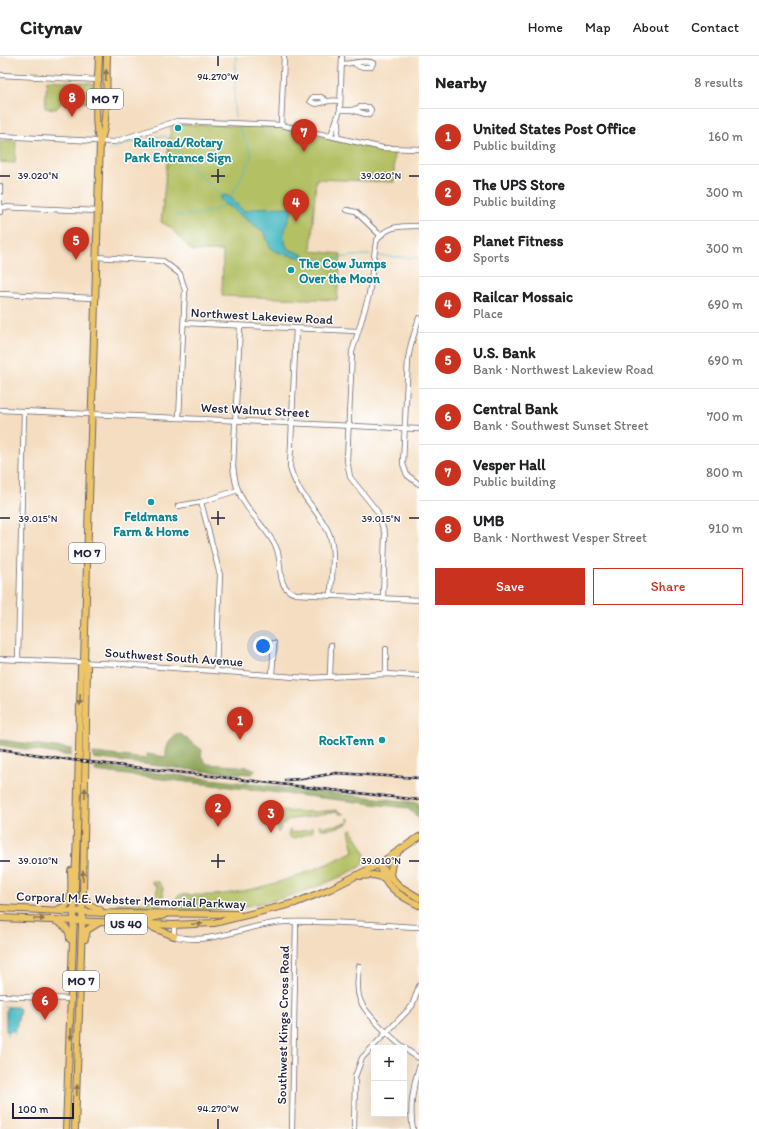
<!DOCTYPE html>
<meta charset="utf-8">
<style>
:root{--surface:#fff;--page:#f6f6f6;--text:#202124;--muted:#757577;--line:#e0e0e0;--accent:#c8321e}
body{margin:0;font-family:Itim,sans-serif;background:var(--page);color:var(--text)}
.controls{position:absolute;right:12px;bottom:12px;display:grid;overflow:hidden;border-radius:0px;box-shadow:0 4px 16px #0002}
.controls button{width:36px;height:36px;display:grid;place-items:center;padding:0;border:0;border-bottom:1px solid var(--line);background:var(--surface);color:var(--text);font:20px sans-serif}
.scale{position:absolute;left:12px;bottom:10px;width:62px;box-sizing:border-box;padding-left:4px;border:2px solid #22223b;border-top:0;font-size:11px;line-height:14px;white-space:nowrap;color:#22223b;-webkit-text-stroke:3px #fff;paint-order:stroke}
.you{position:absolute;left:263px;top:590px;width:14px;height:14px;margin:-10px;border:3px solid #fff;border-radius:50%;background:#1a73e8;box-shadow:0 0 0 6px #1a73e833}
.badge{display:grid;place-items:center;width:26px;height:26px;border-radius:50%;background:var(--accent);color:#fff;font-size:13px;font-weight:700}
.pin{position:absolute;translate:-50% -33px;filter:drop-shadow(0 1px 2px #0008)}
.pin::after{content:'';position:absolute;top:21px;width:14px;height:12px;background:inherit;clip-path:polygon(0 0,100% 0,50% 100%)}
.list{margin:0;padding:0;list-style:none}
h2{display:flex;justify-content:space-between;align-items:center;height:52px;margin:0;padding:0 16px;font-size:17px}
h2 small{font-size:13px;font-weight:400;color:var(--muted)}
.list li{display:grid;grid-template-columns:26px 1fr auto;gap:12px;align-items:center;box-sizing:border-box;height:56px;padding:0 16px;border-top:1px solid var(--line)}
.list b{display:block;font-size:15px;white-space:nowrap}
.list p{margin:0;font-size:13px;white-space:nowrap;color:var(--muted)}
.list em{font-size:13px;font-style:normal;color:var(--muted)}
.actions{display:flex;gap:8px;padding:12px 16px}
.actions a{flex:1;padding:9px 0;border:1px solid var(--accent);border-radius:0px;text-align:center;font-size:14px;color:var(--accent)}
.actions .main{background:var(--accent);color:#fff}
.map{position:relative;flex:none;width:419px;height:1073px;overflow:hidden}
header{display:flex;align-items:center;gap:24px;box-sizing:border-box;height:56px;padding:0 20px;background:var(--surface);border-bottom:1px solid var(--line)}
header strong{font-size:19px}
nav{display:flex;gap:22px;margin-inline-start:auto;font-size:14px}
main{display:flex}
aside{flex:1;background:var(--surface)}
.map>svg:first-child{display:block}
.green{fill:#b3c063;stroke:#6a714f}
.forest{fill:#8ea659;stroke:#58644a}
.water{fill:#4dbbc5;stroke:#386e80}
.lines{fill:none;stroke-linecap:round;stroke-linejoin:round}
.stream{stroke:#4dbbc5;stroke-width:1}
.minor-casing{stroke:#6c636a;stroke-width:6}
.major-casing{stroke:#6c636a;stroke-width:8}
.minor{stroke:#fff;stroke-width:4.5}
.major{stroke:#edc569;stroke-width:6}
.rail-casing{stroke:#22223b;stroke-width:2.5}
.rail{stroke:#fff;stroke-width:1;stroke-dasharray:3;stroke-linecap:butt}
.oneway{fill:#887452}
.ticks{fill:none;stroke:#22223b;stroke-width:1.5}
.culture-dot{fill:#0f9aa8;stroke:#fff;stroke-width:1.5}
.labels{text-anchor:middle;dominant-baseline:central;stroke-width:3;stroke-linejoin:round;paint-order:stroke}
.shield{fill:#fff;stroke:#646476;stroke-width:1}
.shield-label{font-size:12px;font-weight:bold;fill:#22223b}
.culture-label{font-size:13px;font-weight:bold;fill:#0d838f;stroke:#fff}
.street-label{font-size:13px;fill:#22223b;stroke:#fff}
.ticks-label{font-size:10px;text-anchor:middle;fill:#22223b;stroke:#fff;stroke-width:3;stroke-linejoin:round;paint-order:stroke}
</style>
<header>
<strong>Citynav</strong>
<nav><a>Home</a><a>Map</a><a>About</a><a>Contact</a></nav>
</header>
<main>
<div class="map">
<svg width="419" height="1073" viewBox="0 0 419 1073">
<rect width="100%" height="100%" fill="#fff"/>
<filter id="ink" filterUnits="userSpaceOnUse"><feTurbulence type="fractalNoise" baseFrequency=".025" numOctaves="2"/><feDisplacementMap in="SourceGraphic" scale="8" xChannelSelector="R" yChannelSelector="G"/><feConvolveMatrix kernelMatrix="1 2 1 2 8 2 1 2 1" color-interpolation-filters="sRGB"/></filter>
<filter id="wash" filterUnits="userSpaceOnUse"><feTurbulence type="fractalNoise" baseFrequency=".012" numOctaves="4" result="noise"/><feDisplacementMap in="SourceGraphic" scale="16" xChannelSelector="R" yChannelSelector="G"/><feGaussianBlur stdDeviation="0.9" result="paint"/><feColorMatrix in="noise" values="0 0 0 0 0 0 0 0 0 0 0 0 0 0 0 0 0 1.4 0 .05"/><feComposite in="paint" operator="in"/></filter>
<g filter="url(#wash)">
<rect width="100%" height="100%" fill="#f4ddc0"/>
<!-- green -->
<g class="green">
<path d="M47,24L93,27V47L64,44L56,53L45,52Z"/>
<path d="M180,68L278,71L382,94L394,95V126L316,123L311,195L341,198L337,244L222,240L223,195H192L170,171L161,166L171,69Z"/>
<path d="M0,84L16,85L15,107L0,106Z"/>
<path d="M337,754L344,758H339L338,755L289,764L282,769L279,776H277L279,755L312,756Z"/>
<path d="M348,762L351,764C344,771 330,774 321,773L319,770L320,768L323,771L348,767Z"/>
<path d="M311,771L314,772L312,776L292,783L288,779L290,774L291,777L311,773Z"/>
<path d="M352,773L365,797V806C361,812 349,816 342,820C296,841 245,855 194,854C188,854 178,856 174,851L175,847L203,843L173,846L179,839C191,838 202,840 213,839C263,835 310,817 354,795L349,774Z"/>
<path d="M152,825L159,826L163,832C163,841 165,850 155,855L114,852L118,847L148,848V843L156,844L157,830L152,827Z"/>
</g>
<!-- forest -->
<g class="forest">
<path d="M179,677L202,694L201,700L207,708L249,711L256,714L252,718L202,715L93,702V697L146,703L147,698L166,701C166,688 168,684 179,677Z"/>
<path d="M0,684L71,693V700L0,689Z"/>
<path d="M96,710L419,747V762L407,752L95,715Z"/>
</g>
<!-- water -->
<g class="water">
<path d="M224,139C234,140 236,151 245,155L256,152L291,151C295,158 277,175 288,193L304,199L303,202L276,196L270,191L264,176L221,145L220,141Z"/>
<path d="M10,951H17L20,953L16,973L9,976L6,975V955L7,952Z"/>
</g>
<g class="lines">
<!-- stream -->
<g class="stream">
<path d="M235,61L234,52L236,0"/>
<path d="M147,81L166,80L190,111L222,140"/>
<path d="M109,95L125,88L139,84"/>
<path d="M231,141L252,100L239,71"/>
<path d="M291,151L298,141"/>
<path d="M177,159L204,158L226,149"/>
<path d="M304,200C328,207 346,199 370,199"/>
<path d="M378,200L419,202"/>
<path d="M56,851L62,846"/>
<path d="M4,951L7,952"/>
<path d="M15,974L16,977"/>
<path d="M13,975L14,978"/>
<path d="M7,980L8,976"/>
</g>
</g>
</g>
<g filter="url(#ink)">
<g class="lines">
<defs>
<g id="minor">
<path d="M342,8C350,8 367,3 373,7L371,11H360L355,8"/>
<path d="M0,19L99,24"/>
<path d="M327,45L321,41H313L310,45C317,51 323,45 330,45C333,44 337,45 340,45"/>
<path d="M340,54H352L369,59L371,54L369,51H360L352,54"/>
<path d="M281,69L284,0"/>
<path d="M331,79L340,54L342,0"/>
<path d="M0,80L114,86L177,65L281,69L383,92L419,93"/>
<path d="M337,81L339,67L338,64"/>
<path d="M0,130V156"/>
<path d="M0,151L98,155"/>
<path d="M347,154L356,156L380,179"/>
<path d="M96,201L163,205L180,218L185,234L179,362"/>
<path d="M0,238L95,242"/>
<path d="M419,262L411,288L408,303L403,408L407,419L419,428"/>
<path d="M184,267L357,275"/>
<path d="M240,270L233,410C234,418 235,427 238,434C246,456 266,470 276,491C284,508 274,532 296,538L419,544"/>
<path d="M296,272L290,411C296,437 317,452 328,475C337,494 331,520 331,540"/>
<path d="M0,354L419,373"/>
<path d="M201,446L220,519L216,615"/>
<path d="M178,450L201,446L238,434"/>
<path d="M383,543L385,478L377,455L350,421L347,404L352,296L369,239L376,186C385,169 402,170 419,170"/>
<path d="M386,593V618"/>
<path d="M0,603L122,608L307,622L386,618L419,620"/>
<path d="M18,603L24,355"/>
<path d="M272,619L274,587"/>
<path d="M330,621L331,589"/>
<path d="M174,869V880C210,891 249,867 285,866C329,864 375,869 419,871"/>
<path d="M359,910C358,921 356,933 360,944C366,960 404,994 419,1002"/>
<path d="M0,940L72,943"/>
<path d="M292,1073L296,866"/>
<path d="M354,1073L355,1021L362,1002L412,950L419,930"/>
<path d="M413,1073C409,1054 413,1029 419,1011"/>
</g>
<g id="major">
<path d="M100,85C108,73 106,18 107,0"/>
<path d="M379,808C384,830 399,840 419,849"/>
<path d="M379,808L399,830L419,842"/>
<path d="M390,819L392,807L397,798"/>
<path d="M360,820L374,819L382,821"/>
<path d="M84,840L88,848L100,854"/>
<path d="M0,852L105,857L238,858"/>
<path d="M59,853C75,849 71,828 71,815L76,814"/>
<path d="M0,862L174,869L214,867L295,847L330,833L379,808L419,781"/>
<path d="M54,864C63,869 70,872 70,883"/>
<path d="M132,866L164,859"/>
<path d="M149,870L174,880"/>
<path d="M85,883L87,874L100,866"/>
<path d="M66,1073L77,776L81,611L84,606"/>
<path d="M75,1073L83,838L87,611L84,606L100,85C92,69 99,20 99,0"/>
</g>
</defs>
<!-- minor casing -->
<use href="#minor" class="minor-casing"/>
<!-- major casing -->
<use href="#major" class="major-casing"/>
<!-- minor -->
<use href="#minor" class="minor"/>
<!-- major -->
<use href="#major" class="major"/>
<defs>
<g id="rail">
<path d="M0,693L72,704L419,744"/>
<path d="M285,724L302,723L336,717L419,722"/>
</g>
</defs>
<!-- rail casing -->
<use href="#rail" class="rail-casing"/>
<!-- rail -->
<use href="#rail" class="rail"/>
</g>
<!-- one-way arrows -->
<defs><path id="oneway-solid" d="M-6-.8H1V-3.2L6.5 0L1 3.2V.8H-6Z"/></defs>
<g class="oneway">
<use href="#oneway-solid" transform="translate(106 19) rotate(-88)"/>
<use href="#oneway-solid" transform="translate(80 644) rotate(92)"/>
<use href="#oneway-solid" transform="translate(85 737) rotate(-89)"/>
<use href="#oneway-solid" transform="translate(83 820) rotate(-89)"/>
<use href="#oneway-solid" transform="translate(39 863) rotate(2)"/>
<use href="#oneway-solid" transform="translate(197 868) rotate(-3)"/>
<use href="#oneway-solid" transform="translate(71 978) rotate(92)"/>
<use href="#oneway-solid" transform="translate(77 1034) rotate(-88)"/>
</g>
</g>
<!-- ticks -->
<path class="ticks" d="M218,0V10M218,113V127M0,120H10M211,120H225M409,120H419M218,455V469M0,462H10M211,462H225M409,462H419M218,798V812M0,805H10M211,805H225M409,805H419M218,1063V1073"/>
<!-- markers -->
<g class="culture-dot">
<circle cx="178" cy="72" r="4"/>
<circle cx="291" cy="214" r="4"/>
<circle cx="151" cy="446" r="4"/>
<circle cx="382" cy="684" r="4"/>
</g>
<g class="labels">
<!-- shield labels -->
<g class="shield">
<rect x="87" y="33" width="36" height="20" rx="3"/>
<rect x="69" y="487" width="36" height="20" rx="3"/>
<rect x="105" y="858" width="42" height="20" rx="3"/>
<rect x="63" y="915" width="36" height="20" rx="3"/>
</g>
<g class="shield-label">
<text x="105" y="43">MO 7</text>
<text x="87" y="497">MO 7</text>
<text x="126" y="868">US 40</text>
<text x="81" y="925">MO 7</text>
</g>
<!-- culture labels -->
<g class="culture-label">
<text x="178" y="86">Railroad/Rotary<tspan x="178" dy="15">Park Entrance Sign</tspan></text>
<text x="299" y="207" text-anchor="start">The Cow Jumps<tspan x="299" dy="15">Over the Moon</tspan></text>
<text x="151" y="460">Feldmans<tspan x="151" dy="15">Farm &amp; Home</tspan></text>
<text x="374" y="684" text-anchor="end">RockTenn</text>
</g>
<!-- street labels -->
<g class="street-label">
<text transform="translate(262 260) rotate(3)">Northwest Lakeview Road</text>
<text transform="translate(255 354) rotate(3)">West Walnut Street</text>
<text transform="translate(174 601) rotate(4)">Southwest South Avenue</text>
<text transform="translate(131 844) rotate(2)">Corporal M.E. Webster Memorial Parkway</text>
<text transform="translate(283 969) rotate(-89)">Southwest Kings Cross Road</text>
</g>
</g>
<g class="ticks-label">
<text x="218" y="24">94.270°W</text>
<text x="38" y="123">39.020°N</text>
<text x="381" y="123">39.020°N</text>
<text x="38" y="466">39.015°N</text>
<text x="381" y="466">39.015°N</text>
<text x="38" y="808">39.010°N</text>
<text x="381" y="808">39.010°N</text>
<text x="218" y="1056">94.270°W</text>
</g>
</svg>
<div class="controls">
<button>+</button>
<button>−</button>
</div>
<div class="scale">100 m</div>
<div class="you"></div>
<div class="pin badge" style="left:240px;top:684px">1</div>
<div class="pin badge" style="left:218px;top:771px">2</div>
<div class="pin badge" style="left:271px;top:777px">3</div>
<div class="pin badge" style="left:296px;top:166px">4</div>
<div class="pin badge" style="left:76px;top:204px">5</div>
<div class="pin badge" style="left:45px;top:964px">6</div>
<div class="pin badge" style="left:304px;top:96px">7</div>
<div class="pin badge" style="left:72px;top:61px">8</div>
</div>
<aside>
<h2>Nearby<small>8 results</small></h2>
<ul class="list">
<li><span class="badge">1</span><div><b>United States Post Office</b><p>Public building</p></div><em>160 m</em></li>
<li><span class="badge">2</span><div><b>The UPS Store</b><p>Public building</p></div><em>300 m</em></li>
<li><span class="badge">3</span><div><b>Planet Fitness</b><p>Sports</p></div><em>300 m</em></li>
<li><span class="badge">4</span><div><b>Railcar Mossaic</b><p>Place</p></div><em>690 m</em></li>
<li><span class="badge">5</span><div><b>U.S. Bank</b><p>Bank · Northwest Lakeview Road</p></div><em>690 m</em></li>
<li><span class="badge">6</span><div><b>Central Bank</b><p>Bank · Southwest Sunset Street</p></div><em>700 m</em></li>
<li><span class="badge">7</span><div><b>Vesper Hall</b><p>Public building</p></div><em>800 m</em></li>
<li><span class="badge">8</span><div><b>UMB</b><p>Bank · Northwest Vesper Street</p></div><em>910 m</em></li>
</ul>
<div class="actions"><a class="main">Save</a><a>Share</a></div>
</aside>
</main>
